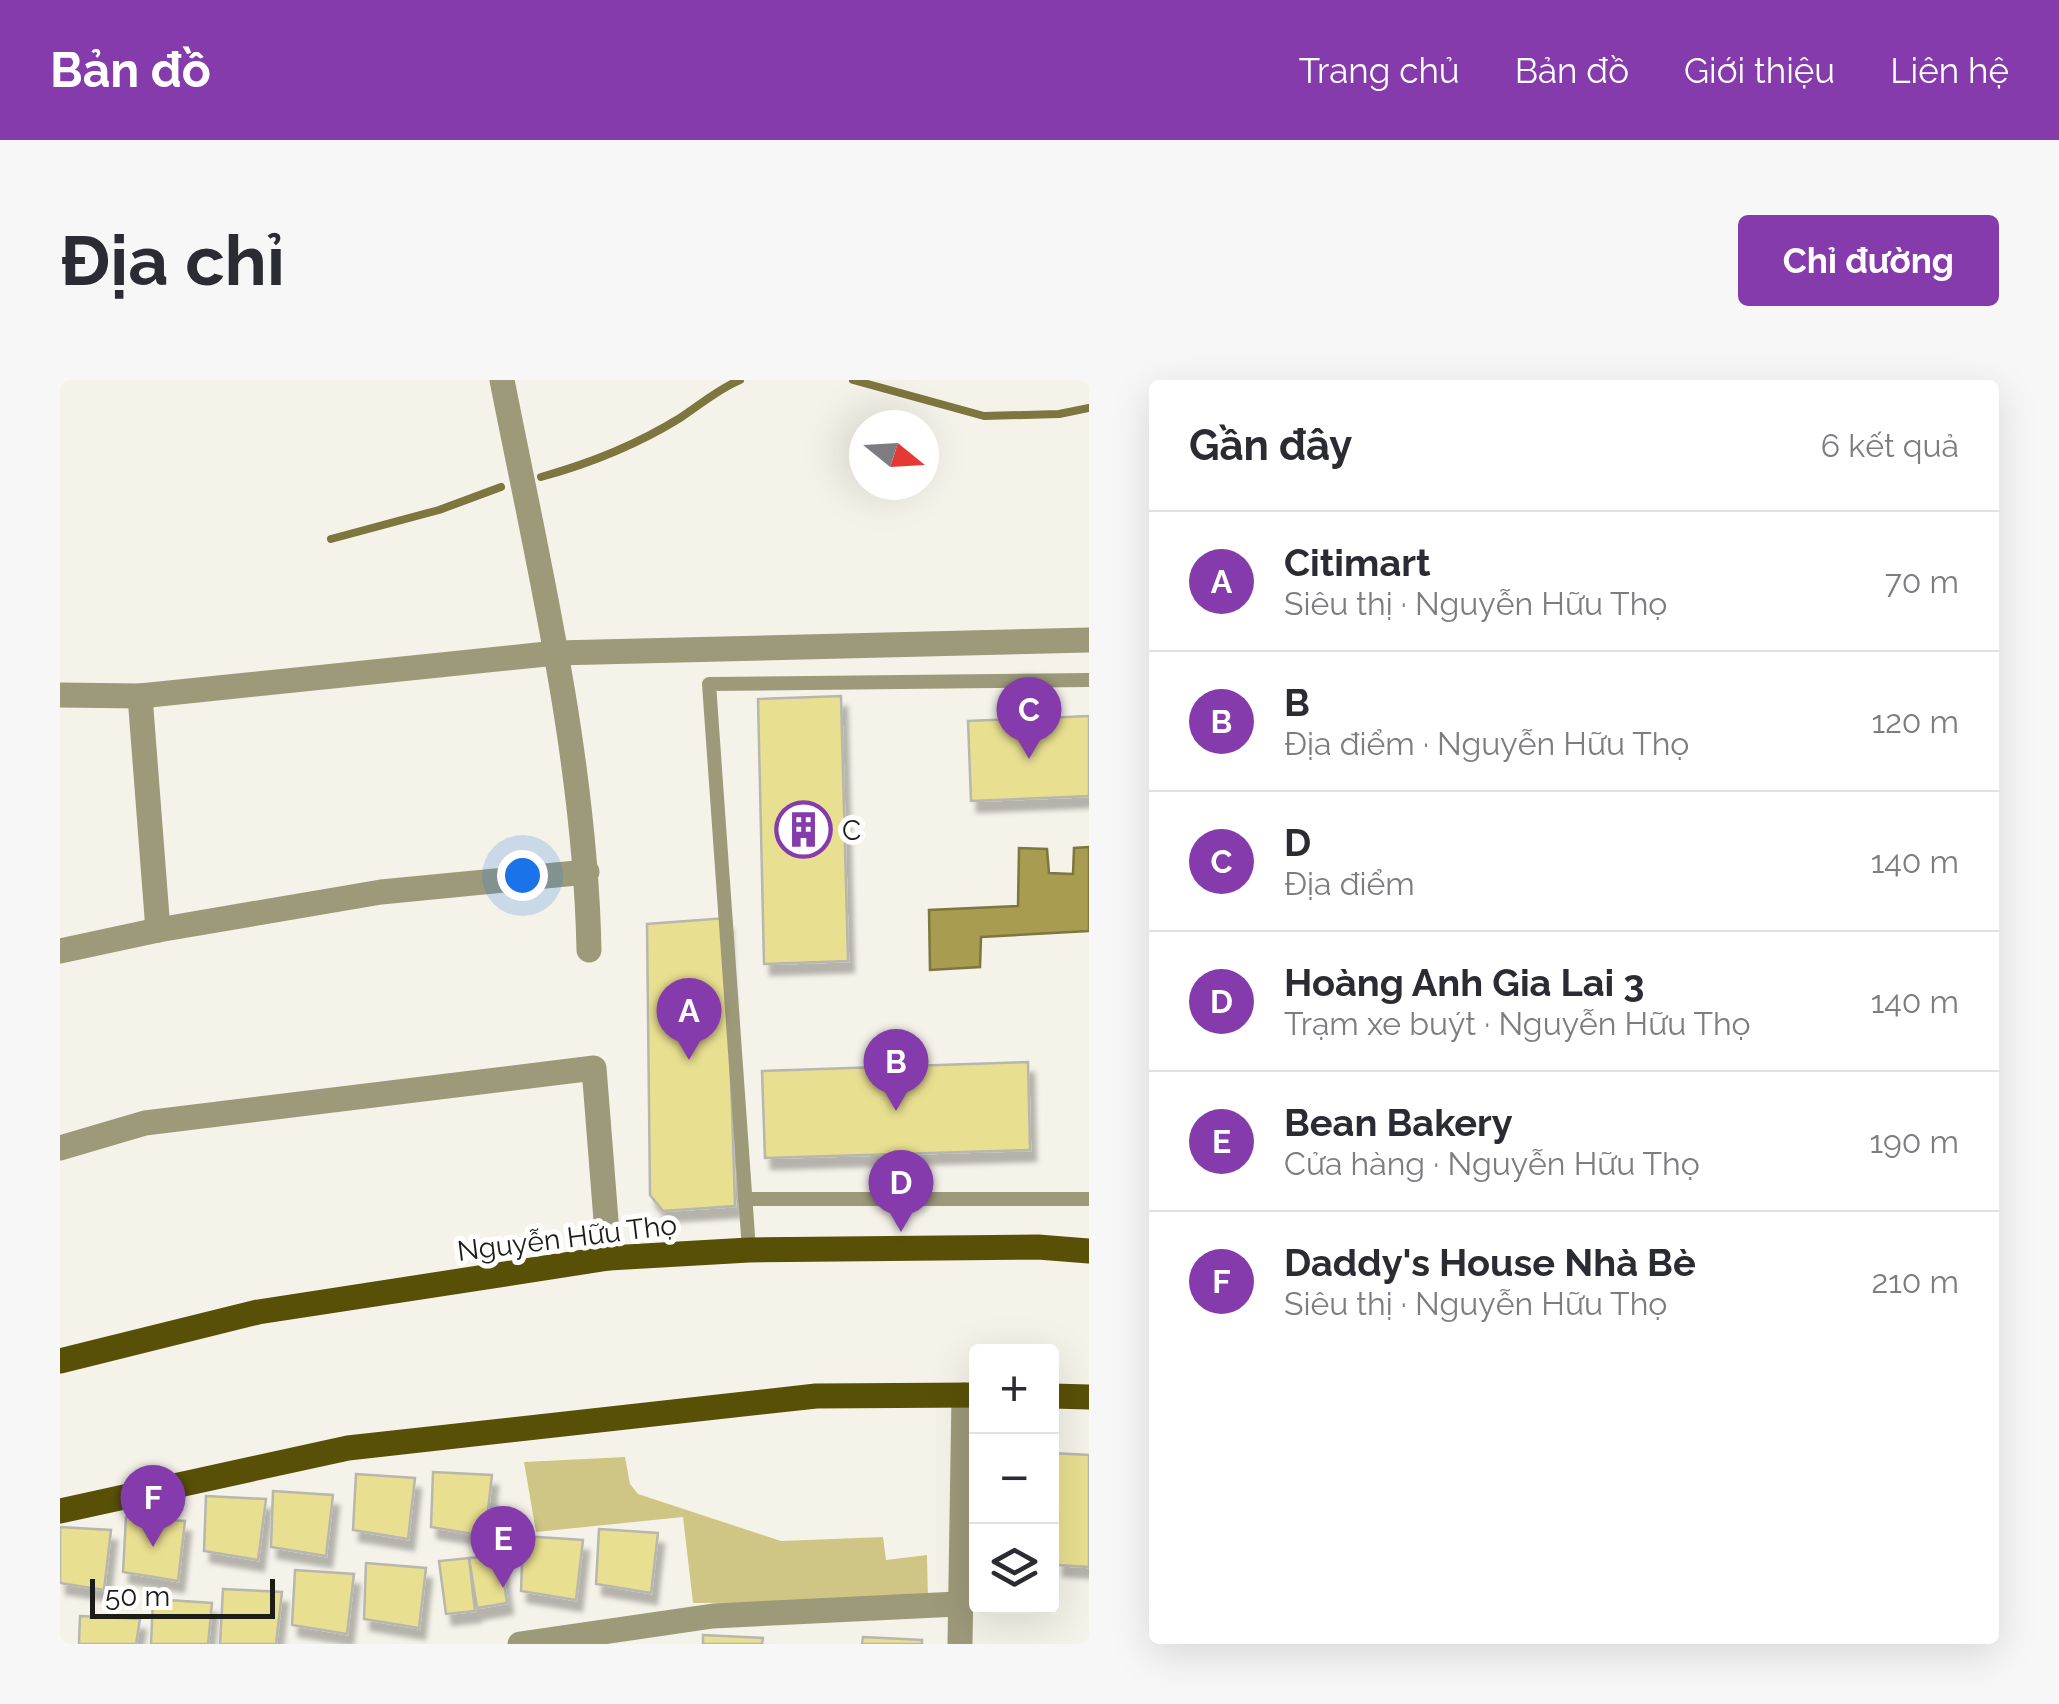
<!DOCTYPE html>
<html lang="vi">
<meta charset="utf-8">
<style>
:root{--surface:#fff;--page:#f7f7f7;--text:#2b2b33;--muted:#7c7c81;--line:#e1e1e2;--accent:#863bad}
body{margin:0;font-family:Raleway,sans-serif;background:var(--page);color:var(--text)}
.controls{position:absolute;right:30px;bottom:30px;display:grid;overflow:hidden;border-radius:10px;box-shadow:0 10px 40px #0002}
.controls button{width:90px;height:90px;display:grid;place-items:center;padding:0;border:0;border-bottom:2px solid var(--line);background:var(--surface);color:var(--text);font:50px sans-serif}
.compass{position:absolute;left:789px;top:30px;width:90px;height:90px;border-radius:50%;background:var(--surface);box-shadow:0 10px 40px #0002;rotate:108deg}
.scale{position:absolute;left:30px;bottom:25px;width:185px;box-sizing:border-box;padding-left:10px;border:5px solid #1c1c18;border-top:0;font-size:28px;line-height:35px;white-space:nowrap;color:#1c1c18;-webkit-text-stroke:8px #fff;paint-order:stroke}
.you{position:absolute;left:462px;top:495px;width:35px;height:35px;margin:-25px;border:8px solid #fff;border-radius:50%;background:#1a73e8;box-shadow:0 0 0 15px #1a73e833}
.badge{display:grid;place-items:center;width:65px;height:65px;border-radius:50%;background:var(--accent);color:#fff;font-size:32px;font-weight:700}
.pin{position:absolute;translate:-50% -82px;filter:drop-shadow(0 2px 5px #0008)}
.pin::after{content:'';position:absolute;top:52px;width:35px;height:30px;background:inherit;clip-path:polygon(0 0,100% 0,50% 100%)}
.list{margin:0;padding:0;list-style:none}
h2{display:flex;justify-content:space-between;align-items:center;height:130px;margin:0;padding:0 40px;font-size:42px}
h2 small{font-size:32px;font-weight:400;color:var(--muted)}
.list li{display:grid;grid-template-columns:65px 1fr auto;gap:30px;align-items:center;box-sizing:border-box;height:140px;padding:0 40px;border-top:2px solid var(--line)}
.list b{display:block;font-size:38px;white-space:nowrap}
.list p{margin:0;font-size:32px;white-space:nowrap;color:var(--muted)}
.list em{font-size:32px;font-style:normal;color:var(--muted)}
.icon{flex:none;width:55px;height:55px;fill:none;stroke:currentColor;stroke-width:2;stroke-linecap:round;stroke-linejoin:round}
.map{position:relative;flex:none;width:1029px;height:1264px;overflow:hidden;border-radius:10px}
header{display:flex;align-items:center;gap:60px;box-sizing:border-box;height:140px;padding:0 50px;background:var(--accent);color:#fff}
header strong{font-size:48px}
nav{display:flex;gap:55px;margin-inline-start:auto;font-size:35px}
.intro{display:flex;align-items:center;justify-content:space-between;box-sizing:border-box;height:240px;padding:0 60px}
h1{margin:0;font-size:70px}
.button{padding:25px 45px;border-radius:10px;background:var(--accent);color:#fff;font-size:35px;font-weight:700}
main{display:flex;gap:60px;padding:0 60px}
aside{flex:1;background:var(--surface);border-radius:10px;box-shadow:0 10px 40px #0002}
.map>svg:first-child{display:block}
.green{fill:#cfc685}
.water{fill:#a79c4f;stroke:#7d763e;stroke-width:2.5}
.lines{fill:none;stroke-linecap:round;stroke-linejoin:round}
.stream{stroke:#7d763e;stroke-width:8}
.building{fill:#e9df90;stroke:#b8b7ad;stroke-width:2.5;filter:url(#shadow)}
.lane{stroke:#9d9a7a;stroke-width:14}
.street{stroke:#9d9a7a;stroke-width:25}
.primary{stroke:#595008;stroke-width:25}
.labels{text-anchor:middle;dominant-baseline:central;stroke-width:10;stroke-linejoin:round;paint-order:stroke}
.poi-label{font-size:28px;fill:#1c1c18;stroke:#fff;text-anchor:start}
.street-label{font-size:28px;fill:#1c1c18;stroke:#fff}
</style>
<header>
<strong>Bản đồ</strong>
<nav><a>Trang chủ</a><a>Bản đồ</a><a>Giới thiệu</a><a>Liên hệ</a></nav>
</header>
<div class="intro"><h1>Địa chỉ</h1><a class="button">Chỉ đường</a></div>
<main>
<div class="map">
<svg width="1029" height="1264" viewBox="0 0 1029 1264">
<defs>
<filter id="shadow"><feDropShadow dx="6" dy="11" stdDeviation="2.5" flood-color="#0004"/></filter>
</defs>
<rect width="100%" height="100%" fill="#f5f3e9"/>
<!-- green -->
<path class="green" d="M565,1077L570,1104L578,1114L721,1161L823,1157L826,1180L867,1175L868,1222L633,1223L623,1137L476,1152L464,1082Z"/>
<!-- water -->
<path class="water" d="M1029,467V551L921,557L920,587L870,590L869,530L958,526L959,468L987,469L989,493L1013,494L1014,468Z"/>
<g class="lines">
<!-- stream -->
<g class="stream">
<path d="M793,0L924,36L999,34L1029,28"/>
<path d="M481,97C528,84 578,64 620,38C640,25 658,9 680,0"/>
<path d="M271,159L379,130L441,107"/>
</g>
</g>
<!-- building -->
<g class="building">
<path d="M781,316L788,581L704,584L698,319Z"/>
<path d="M1029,336V416L911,421L908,341Z"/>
<path d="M666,538L675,826L603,831L590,815L587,544Z"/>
<path d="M968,682L970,770L705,778L702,691Z"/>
<path d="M992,1073L1029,1075V1187L997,1185L998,1132L992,1131Z"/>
<path d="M373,1092L432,1095L425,1156L371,1147Z"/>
<path d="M296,1094L355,1098L348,1159L293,1150Z"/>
<path d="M213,1111L273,1115L266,1176L211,1167Z"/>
<path d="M146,1116L206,1119L198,1180L144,1171Z"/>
<path d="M66,1137L125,1141L118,1201L63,1192Z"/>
<path d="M0,1147L51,1150L44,1210L0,1203Z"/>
<path d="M539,1149L598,1153L591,1213L536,1204Z"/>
<path d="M463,1156L523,1160L516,1220L461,1211Z"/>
<path d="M440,1176L447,1223L417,1228L409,1178Z"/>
<path d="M409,1178L415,1231L386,1234L379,1181Z"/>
<path d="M306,1183L366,1188L359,1248L304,1239Z"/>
<path d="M235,1190L294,1194L287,1254L232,1245Z"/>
<path d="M163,1209L222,1212L216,1264H160Z"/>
<path d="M93,1219L152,1223L148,1264H91Z"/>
<path d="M20,1236L80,1239L76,1264H19Z"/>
<path d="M643,1255L703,1258L702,1264H643Z"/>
<path d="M803,1257L862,1260V1264H802Z"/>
</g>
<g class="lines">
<!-- lane -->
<g class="lane">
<path d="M685,819H1029"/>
<path d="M689,870L649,304L1029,300"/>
</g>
<!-- street -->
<g class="street">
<path d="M442,0C479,188 525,378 529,570"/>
<path d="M0,315L80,316L496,273L1029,260"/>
<path d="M80,316L98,550"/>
<path d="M0,571L98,550L321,512L527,492"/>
<path d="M0,768L85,743L534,688L549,878"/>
<path d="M460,1264L653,1236L898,1224"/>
<path d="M900,1264L904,1015"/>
</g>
<!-- primary -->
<g class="primary">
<path d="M0,981L198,932L549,878L689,870L978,867L1029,871"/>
<path d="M992,1016L1029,1017"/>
<path d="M0,1131L288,1068L756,1016L916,1015"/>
</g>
</g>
<!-- icons -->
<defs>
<symbol id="building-ring" viewBox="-11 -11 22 22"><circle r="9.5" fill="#fff" stroke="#863bad" stroke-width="1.5"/><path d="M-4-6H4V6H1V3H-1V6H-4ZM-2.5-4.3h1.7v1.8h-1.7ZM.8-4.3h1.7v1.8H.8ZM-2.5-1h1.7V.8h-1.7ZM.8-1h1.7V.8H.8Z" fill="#863bad"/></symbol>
</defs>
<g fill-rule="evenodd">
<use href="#building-ring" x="712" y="418" width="63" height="63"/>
</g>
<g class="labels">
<!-- poi labels -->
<g class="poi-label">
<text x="782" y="450">C</text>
</g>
<!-- street labels -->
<g class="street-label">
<text transform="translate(507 858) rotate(-7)">Nguyễn Hữu Thọ</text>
</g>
</g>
</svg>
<div class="controls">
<button>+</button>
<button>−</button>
<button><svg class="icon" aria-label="layers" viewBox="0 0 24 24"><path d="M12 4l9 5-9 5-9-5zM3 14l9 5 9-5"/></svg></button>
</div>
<svg class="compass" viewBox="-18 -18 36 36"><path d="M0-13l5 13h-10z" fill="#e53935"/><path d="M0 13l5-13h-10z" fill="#7c7c81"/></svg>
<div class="scale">50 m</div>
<div class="you"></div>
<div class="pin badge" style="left:629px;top:680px">A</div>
<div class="pin badge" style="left:836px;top:731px">B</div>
<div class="pin badge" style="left:969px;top:379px">C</div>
<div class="pin badge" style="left:841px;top:852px">D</div>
<div class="pin badge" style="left:443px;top:1208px">E</div>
<div class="pin badge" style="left:93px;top:1167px">F</div>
</div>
<aside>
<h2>Gần đây<small>6 kết quả</small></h2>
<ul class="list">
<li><span class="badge">A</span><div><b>Citimart</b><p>Siêu thị · Nguyễn Hữu Thọ</p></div><em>70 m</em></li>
<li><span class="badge">B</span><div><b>B</b><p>Địa điểm · Nguyễn Hữu Thọ</p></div><em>120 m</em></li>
<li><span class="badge">C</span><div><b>D</b><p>Địa điểm</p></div><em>140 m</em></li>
<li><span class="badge">D</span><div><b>Hoàng Anh Gia Lai 3</b><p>Trạm xe buýt · Nguyễn Hữu Thọ</p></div><em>140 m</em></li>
<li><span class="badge">E</span><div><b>Bean Bakery</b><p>Cửa hàng · Nguyễn Hữu Thọ</p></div><em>190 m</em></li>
<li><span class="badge">F</span><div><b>Daddy's House Nhà Bè</b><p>Siêu thị · Nguyễn Hữu Thọ</p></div><em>210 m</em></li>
</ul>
</aside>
</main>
